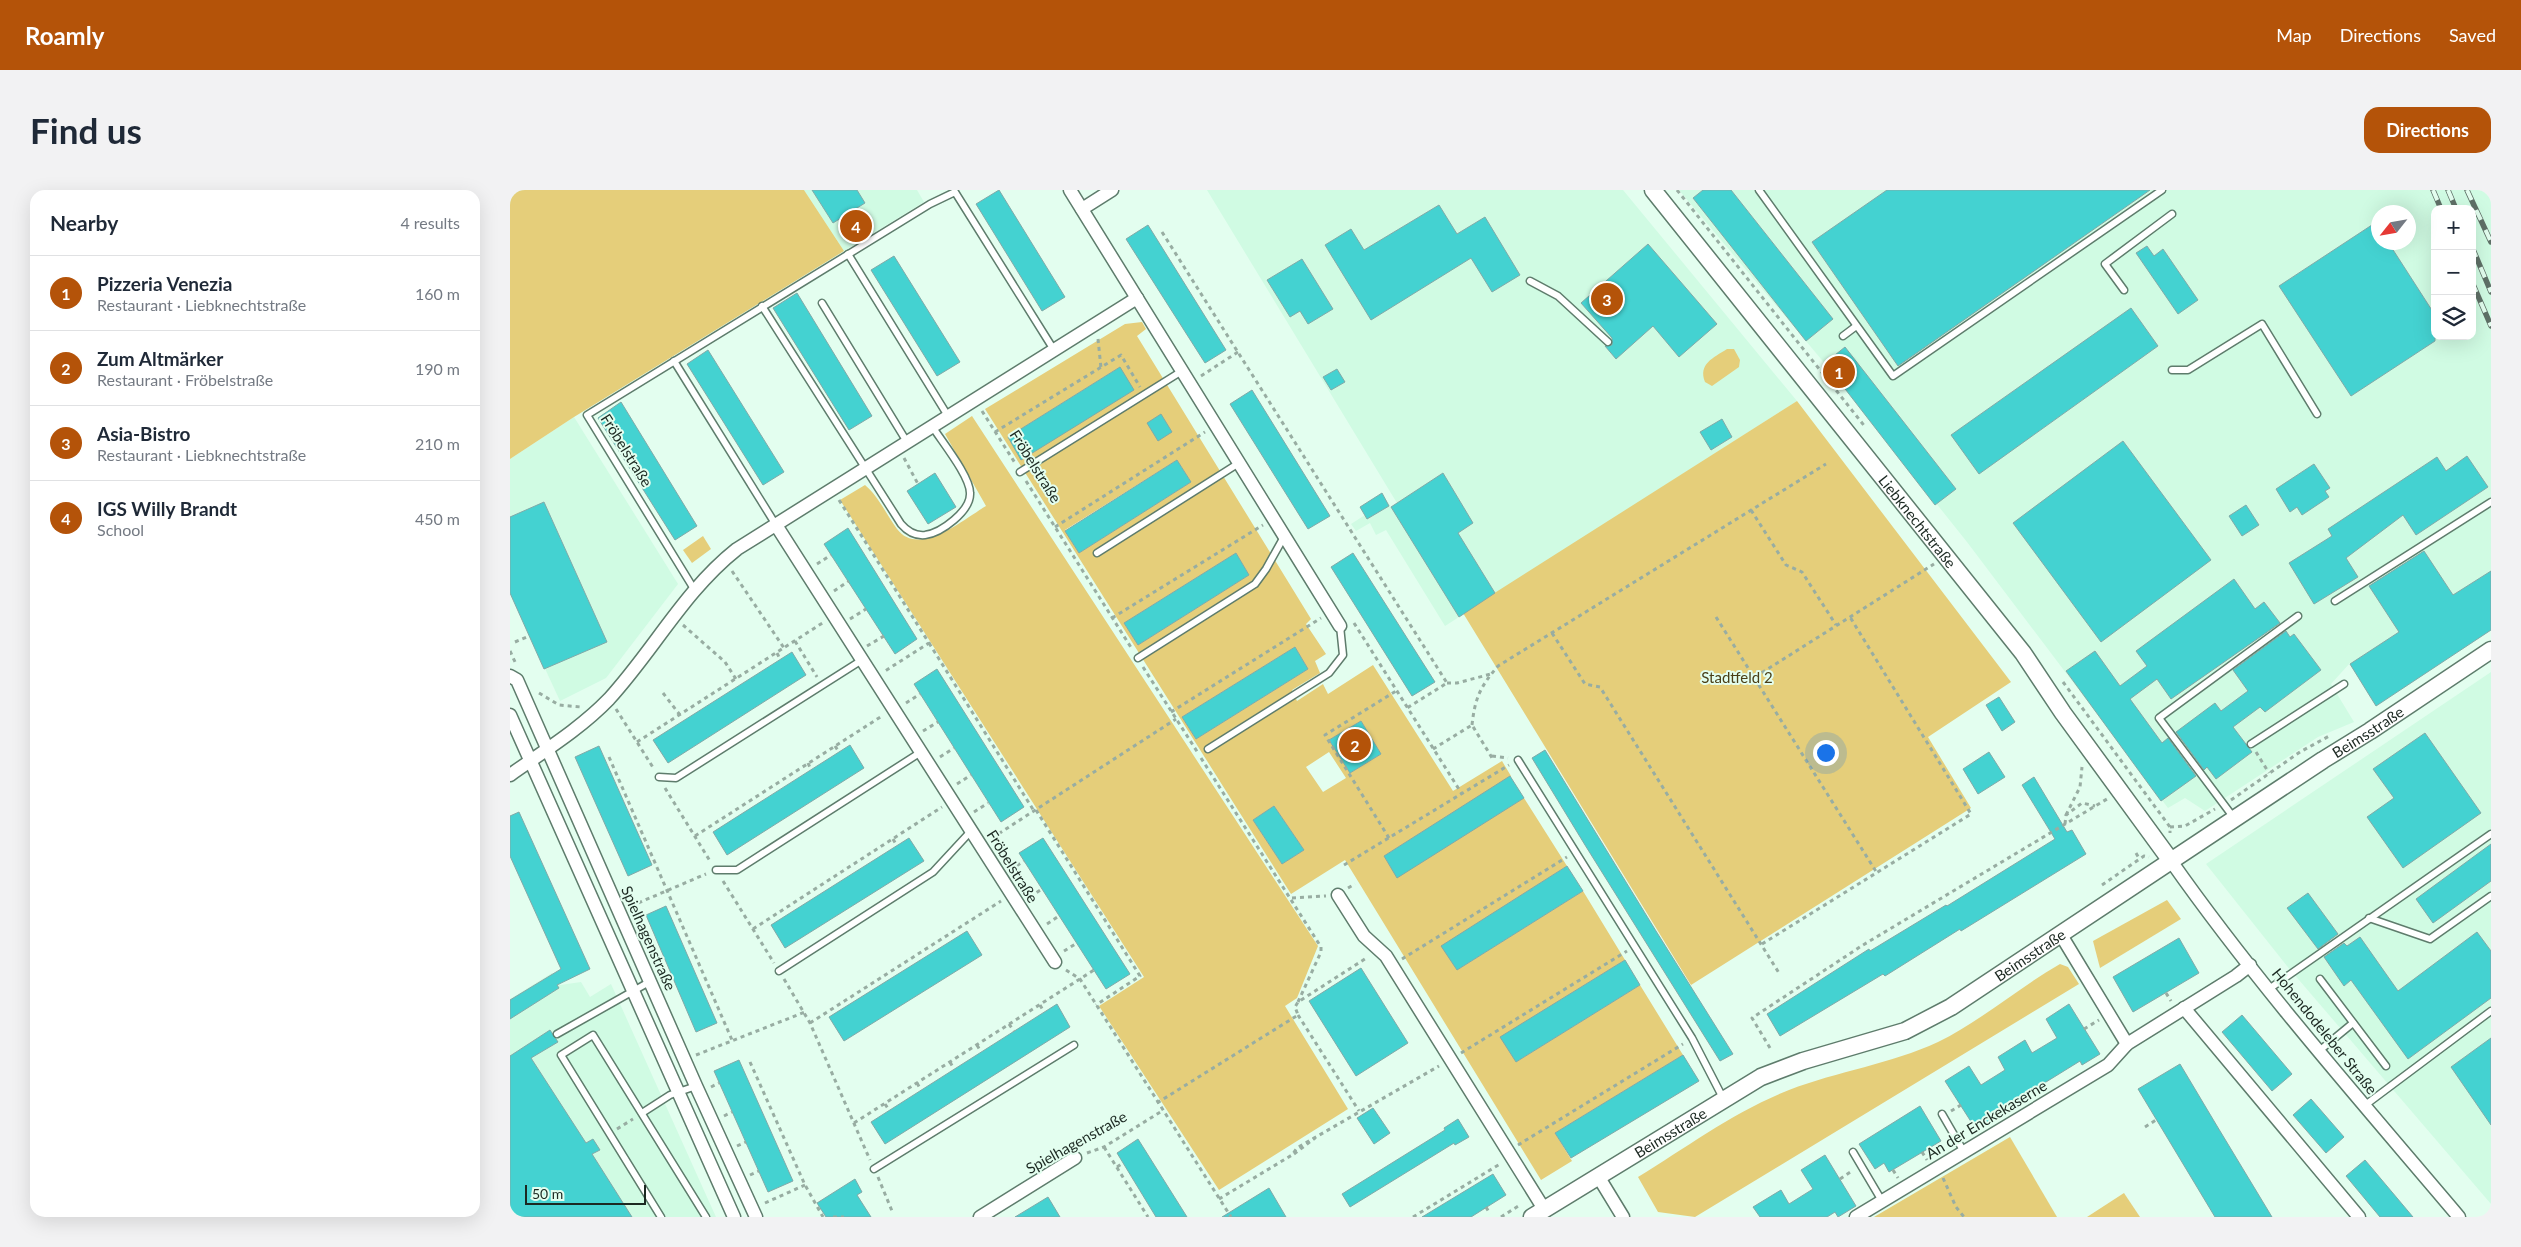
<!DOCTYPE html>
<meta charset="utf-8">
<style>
:root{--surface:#fff;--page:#f2f2f3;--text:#1f2937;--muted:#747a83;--line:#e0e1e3;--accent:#b45309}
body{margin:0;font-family:Lato,sans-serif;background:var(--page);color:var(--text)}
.controls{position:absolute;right:15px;top:15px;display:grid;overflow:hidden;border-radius:10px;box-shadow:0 5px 20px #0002}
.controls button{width:45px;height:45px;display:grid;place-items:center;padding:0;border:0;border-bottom:1px solid var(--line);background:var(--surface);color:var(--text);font:25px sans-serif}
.compass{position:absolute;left:1861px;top:15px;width:45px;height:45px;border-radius:50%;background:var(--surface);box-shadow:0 5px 20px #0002;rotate:239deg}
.scale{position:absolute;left:15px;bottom:12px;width:121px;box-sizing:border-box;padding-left:5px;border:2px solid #1c2922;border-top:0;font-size:14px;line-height:18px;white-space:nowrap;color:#1c2922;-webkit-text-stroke:4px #e3feef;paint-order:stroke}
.you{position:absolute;left:1315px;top:562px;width:18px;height:18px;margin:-12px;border:4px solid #fff;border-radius:50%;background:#1a73e8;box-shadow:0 0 0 8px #1a73e833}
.badge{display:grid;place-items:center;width:32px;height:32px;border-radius:50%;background:var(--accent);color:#fff;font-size:16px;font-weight:700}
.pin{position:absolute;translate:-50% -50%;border:2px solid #fff;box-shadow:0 1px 5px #0006}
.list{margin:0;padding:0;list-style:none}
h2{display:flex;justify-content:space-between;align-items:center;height:65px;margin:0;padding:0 20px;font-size:21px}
h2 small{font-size:16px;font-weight:400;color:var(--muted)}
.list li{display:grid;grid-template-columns:32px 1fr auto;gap:15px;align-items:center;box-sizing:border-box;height:75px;padding:0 20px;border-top:1px solid var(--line)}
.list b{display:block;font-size:19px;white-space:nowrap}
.list p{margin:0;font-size:16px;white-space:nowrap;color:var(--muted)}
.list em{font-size:16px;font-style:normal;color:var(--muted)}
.icon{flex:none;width:28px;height:28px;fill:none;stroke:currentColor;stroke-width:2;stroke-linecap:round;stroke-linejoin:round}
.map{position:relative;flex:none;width:1981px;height:1027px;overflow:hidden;border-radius:15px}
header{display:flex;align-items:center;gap:30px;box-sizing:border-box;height:70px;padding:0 25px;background:var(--accent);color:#fff}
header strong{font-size:24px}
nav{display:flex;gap:28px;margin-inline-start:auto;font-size:18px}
.intro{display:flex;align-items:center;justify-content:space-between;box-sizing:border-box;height:120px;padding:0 30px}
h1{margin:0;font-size:35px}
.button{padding:12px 22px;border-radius:15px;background:var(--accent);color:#fff;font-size:18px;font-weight:700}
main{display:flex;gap:30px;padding:0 30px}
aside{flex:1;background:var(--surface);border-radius:15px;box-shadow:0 5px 20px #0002}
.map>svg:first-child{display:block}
.built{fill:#d0fbe3;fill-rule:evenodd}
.green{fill:#e5ce7a;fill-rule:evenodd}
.building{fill:#44d2d1;stroke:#81a9a8}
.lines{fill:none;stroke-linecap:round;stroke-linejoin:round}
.service-casing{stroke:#5e7c6c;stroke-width:9}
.minor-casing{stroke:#5e7c6c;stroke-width:15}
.tertiary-casing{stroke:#5e7c6c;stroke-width:19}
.path{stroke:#98ada2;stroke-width:3;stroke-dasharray:4 4;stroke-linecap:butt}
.service{stroke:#fff;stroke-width:6}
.minor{stroke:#fff;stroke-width:12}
.tertiary{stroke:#fff;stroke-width:16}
.rail-casing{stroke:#5f7067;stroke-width:5.5}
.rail{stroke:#e3feef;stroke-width:4;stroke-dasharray:11;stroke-linecap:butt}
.labels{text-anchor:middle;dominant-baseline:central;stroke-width:4;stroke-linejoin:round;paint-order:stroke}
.street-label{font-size:15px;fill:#1c2922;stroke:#e3feef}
.park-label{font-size:15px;fill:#4a3f17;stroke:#e3feef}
</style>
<header>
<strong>Roamly</strong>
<nav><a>Map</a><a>Directions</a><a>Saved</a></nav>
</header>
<div class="intro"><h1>Find us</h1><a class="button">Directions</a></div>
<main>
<aside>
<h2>Nearby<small>4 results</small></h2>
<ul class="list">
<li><span class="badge">1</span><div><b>Pizzeria Venezia</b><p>Restaurant · Liebknechtstraße</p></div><em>160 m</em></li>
<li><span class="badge">2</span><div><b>Zum Altmärker</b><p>Restaurant · Fröbelstraße</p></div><em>190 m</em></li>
<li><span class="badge">3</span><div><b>Asia-Bistro</b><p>Restaurant · Liebknechtstraße</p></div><em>210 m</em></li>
<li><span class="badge">4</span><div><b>IGS Willy Brandt</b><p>School</p></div><em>450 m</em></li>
</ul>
</aside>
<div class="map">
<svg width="1981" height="1027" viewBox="0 0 1981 1027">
<rect width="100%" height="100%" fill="#e3feef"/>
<!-- built -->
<g class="built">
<path d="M294,0H407L414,12L334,61Z"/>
<path d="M697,0H1113L1287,211L935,436L876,340L866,345L860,333L846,341L841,334L855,325L850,317L872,303L884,322L890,318Z"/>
<path d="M1169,0H1981V381L1883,445L1981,383V440L1867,516L1840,473L1821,494L1844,532L1808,547L1695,621L1675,608L1658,618L1457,352L1311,169ZM1925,19H1962V146H1925ZM1868,22H1898V52H1868Z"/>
<path d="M64,227L168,394L96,488L50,511L0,403V269Z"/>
<path d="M1981,482V1014L1777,776L1696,674Z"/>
<path d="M42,783L50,795L71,792L80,807L101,794L206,1027H0V809Z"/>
</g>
<!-- green -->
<g class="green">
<path d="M0,0H294L334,61L64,227L0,269Z"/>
<path d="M632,132L636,139L627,146L801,429L796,434L816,464L805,471L810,483L782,500L787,511L813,494L818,504L863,475L943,601L992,571L1001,586L874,666L887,687L1014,608L1057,676L932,756L947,780L1073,701L1115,770L991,847L1006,872L1130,795L1173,865L1045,943L1062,971L1031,990L835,670L781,704L475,219L615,134ZM610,177L511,269L498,247ZM667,270L681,292L569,363L555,340ZM726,363L739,385L628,455L614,433ZM785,457L798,479L686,549L672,527ZM851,531L871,564L840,583L819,550ZM819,562L836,588L813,602L796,577ZM764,616L794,660L772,674L743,630Z"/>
<path d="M1217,159H1224L1230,170L1229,177L1202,196L1195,192C1188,174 1203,168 1217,159Z"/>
<path d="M1287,211L1501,492L1418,547L1461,618L1181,795L953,423Z"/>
<path d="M462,226L808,756L787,808L775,816L838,919L709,1000L589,816L634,787L330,310L355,295C369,307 376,324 387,339C409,368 454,329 476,316L435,244Z"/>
<path d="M193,346L201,359L182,373L173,360Z"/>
<path d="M1657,710L1671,729L1590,778L1583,751Z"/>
<path d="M1550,774L1558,777L1569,794L1185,1027L1148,1022L1128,987C1177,957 1225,921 1279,900C1328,881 1381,874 1428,852C1471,831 1508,798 1550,774Z"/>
<path d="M1500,947L1547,1027H1364Z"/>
<path d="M1614,1003L1630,1027H1577Z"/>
</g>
<!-- building -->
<g class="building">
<path d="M302,0H347L355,13L323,33Z"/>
<path d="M489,0L555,107L532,121L466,14Z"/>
<path d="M1193,0H1221L1323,129L1296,151L1183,8Z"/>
<path d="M1377,0H1640L1388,176L1302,52Z"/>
<path d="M929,15L947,44L975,27L1010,85L982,102L961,68L861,130L815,55L841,39L854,60Z"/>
<path d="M1868,31V52H1878L1925,125V151L1841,206L1769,96Z"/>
<path d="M638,35L716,160L695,173L616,49Z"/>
<path d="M1138,54L1207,134L1169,167L1143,136L1106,169L1095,156L1102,155V148L1071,113Z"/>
<path d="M1637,56L1644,66L1653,59L1688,110L1668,124L1626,63Z"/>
<path d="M384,66L450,172L427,186L361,80Z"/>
<path d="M792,69L823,119L798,134L790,121L780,127L757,90Z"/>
<path d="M287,103L362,226L339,240L263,118Z"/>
<path d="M1621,118L1648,156L1469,284L1441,245Z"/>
<path d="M1335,157L1446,299L1425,315L1315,173Z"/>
<path d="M198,160L274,282L253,295L177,174Z"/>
<path d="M610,177L624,200L511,270L498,247Z"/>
<path d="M827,179L835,192L821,200L813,187Z"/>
<path d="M742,200L820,326L798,339L720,214Z"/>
<path d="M111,212L187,336L165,350L88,228Z"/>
<path d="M651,224L662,242L648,251L637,233Z"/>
<path d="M1212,229L1222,247L1201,260L1190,242Z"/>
<path d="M1613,251L1701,370L1591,452L1503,333Z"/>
<path d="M1957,266L1978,297L1906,345L1893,325L1836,368L1848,387L1804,414L1779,373L1822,346L1818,339L1927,267L1936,281Z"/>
<path d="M667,270L681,292L569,363L555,341Z"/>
<path d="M1804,274L1820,298L1815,301L1819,307L1792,325L1787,317L1780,322L1766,299Z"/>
<path d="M425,283L446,317L418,334L397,301Z"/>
<path d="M933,283L963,333L948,343L985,403L949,427L881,317Z"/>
<path d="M872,303L879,316L857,329L850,317Z"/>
<path d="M34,312L97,452L34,479L0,403V327Z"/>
<path d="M1736,315L1749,335L1732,346L1719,326Z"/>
<path d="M338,338L407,449L385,464L314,354Z"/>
<path d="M1914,361L1943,405L1981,381V440L1866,516L1840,474L1889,442L1859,396Z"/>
<path d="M726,363L739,385L628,455L614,433Z"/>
<path d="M843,363L925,492L902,506L821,377Z"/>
<path d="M1724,389L1745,419L1754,412L1770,433L1661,509L1647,489L1620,509L1652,553L1658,548L1686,586L1651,611L1556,481L1585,461L1610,496L1637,476L1626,461Z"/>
<path d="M1776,441L1780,447L1784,444L1811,480L1755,522L1750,517L1723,537L1742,562L1706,589L1697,577L1694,580L1666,542L1705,513L1711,521L1738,501L1723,480Z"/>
<path d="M785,457L798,479L686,549L672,527Z"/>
<path d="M282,462L296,485L158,573L143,550Z"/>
<path d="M427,479L514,617L491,632L404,494Z"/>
<path d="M1489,507L1505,532L1492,541L1476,515Z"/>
<path d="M851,531L871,564L840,583L819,550Z"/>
<path d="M1915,543L1971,623L1893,678L1857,627L1884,608L1863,579Z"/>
<path d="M340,555L354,578L217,665L203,642Z"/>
<path d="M89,556L142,675L118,686L65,567Z"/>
<path d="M1035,560L1146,741L1223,864L1210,871L1075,655L1022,568Z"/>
<path d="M1479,562L1495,587L1468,604L1453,579Z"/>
<path d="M1000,586L1014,608L887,688L874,666Z"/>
<path d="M1524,587L1557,642L1562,640L1576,664L1451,741L1450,739L1375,786L1373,784L1270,846L1257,824L1359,759L1360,761L1436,715L1437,716L1545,649L1512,595Z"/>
<path d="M764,616L794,660L772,674L743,630Z"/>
<path d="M9,622L80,779L47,795L49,798L0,829V810L51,779L0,666V626Z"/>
<path d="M399,648L414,671L275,758L261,735Z"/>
<path d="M533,648L620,784L596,799L509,663Z"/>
<path d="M1981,654V691L1923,733L1906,709Z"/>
<path d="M1057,676L1073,701L947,780L931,756Z"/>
<path d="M1798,703L1828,744L1808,759L1777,718Z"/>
<path d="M156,716L207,833L186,842L136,725Z"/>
<path d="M457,741L472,765L334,851L319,827Z"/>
<path d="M1967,742L1981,761V808L1898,869L1841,790L1834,796L1814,767L1834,753L1837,756L1850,747L1888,801Z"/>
<path d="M1669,748L1689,783L1623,822L1603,787Z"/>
<path d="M1115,770L1130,795L1006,872L990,847Z"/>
<path d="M851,778L898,853L846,886L799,811Z"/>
<path d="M547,814L560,837L375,954L361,932Z"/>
<path d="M1559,814L1590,864L1572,875L1570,871L1481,926L1484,931L1467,941L1435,891L1459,876L1471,895L1495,880L1488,867L1515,850L1522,863L1547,848L1536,829Z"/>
<path d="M1732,825L1782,884L1762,901L1712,842Z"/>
<path d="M40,840L48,852L21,868L76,953L83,949L90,960L82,964L122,1027H0V866Z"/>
<path d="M1981,848V935L1941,877Z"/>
<path d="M1173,865L1189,891L1061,968L1045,943Z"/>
<path d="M229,870L283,991L258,1002L204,881Z"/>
<path d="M1670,874L1707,936L1762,1027H1705L1628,899Z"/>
<path d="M1801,909L1834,947L1816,963L1783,925Z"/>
<path d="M1410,916L1431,951L1379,982L1374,973L1365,979L1349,954Z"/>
<path d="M863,918L880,943L864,954L847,928Z"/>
<path d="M948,929L959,947L945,955L944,953L840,1017L832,1004L935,940L934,938Z"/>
<path d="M628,949L677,1027H646L607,963Z"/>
<path d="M1315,965L1346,1016L1328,1027L1325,1022L1317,1027H1250L1243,1017L1271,1000L1279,1014L1303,999L1291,980Z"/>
<path d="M1855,970L1903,1027H1870L1836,986Z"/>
<path d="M983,984L996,1005L961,1027H912Z"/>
<path d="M345,989L352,1002L347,1005L361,1027H316L307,1013Z"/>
<path d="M759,998L776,1027H712Z"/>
<path d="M538,1007L550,1027H505Z"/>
</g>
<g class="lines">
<defs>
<g id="service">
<path d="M1249,0L1383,186L1652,0"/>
<path d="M338,64L438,226"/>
<path d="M1020,91L1048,106L1098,152"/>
<path d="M1614,100L1595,74L1662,24"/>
<path d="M312,113L397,252"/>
<path d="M252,116L391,334C397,341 405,346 415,345C431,343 461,321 460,303C460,286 432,252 422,236"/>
<path d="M1333,146L1345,137"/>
<path d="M164,171L266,335"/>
<path d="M1662,180H1678L1752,134L1807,224"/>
<path d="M510,282L672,181"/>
<path d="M587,363L729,273"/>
<path d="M184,399L77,225L420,14L445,2L544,160"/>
<path d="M1825,411L1981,312"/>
<path d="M628,468L745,394L756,379L775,345"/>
<path d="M1741,554L1834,494"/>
<path d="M698,559L819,483L833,465L830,436"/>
<path d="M1008,570L1182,848L1213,908"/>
<path d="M149,587L166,588L352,470"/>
<path d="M1724,628L1649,528L1788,426"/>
<path d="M206,680H227L411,562"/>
<path d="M1859,728L1920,749L1981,706"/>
<path d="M269,781L423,682L461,641"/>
<path d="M1810,789L1876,876"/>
<path d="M1759,799L1981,644"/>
<path d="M47,844L141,791"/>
<path d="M1809,861L1843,833"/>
<path d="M1854,916L1981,821"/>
<path d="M132,923L160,905L186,896"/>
<path d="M1432,924L1454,962"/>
<path d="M1343,962L1372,1011"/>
<path d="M364,979L564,855"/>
<path d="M151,1027L51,865L83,845L196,1027"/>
</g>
<g id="minor">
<path d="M560,0L830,436"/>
<path d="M572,19L602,0"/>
<path d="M266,335L545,772"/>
<path d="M0,486L7,490L186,896L246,1027"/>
<path d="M0,525L224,1027"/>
<path d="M0,585C34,561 70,539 99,509C144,460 174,401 227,359L627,108"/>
<path d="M1661,671C1749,796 1851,911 1949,1027"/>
<path d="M828,705L854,746L876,766L1034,1019"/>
<path d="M1551,745L1617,854"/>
<path d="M1674,818L1849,1027"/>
<path d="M1088,986L1113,1027"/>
<path d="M470,1027L565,968"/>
<path d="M1346,1027L1598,875L1617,854L1726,786L1740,775"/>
</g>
<g id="tertiary">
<path id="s1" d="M1143,0L1513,463L1553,523L1661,671"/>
<path id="s2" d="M1022,1027L1251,887L1293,871L1395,841L1441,817L1813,570L1860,541L1981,460"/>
</g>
</defs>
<!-- service casing -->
<use href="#service" class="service-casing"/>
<!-- minor casing -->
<use href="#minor" class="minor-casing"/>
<!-- tertiary casing -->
<use href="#tertiary" class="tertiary-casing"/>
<!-- path -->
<g class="path">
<path d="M1167,0L1356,238"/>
<path d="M652,42L937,493L897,518"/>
<path d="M588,149L591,178"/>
<path d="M691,186L728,162"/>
<path d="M472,221L505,273"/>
<path d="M485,242L611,165L630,197"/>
<path d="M394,268L408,294"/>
<path d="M516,291L622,459"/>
<path d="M329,310L419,453L375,481"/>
<path d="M1241,320L1276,375L1292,382L1326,435"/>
<path d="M545,337L695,242"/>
<path d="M307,374L321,365"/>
<path d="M222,381L274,458"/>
<path d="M324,401L339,391"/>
<path d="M1206,427L1367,683"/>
<path d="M602,428L753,335"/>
<path d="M340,429L356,419"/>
<path d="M844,433L952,604"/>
<path d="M173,435L215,472L226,489"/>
<path d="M1042,443L1075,494L1090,497L1269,783"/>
<path d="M285,451L307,487"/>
<path d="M5,452L19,446"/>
<path d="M419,453L524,621"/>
<path d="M357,456L374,446"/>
<path d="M0,461L6,474"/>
<path d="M267,463L270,469"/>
<path d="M633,477L688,563"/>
<path d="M1245,487L1424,374"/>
<path d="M1553,492L1660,637V643"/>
<path d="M937,493H947L981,484"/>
<path d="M29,503L49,515L71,517"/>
<path d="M153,503L170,525"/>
<path d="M396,513L410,504"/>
<path d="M106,519L144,579"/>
<path d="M661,522L811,428"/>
<path d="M962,535C965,508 970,497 988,476L1316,274"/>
<path d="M413,541L428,532"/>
<path d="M127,552L314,432"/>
<path d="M325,556L329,562"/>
<path d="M923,559L962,535L984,571"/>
<path d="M1746,562L1759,583"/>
<path d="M982,566L998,568"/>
<path d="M99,567L222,850"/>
<path d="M430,567L444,558"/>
<path d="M691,568L811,757V762L788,812"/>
<path d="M298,573L301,580"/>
<path d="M447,594L461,585"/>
<path d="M155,598L200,671"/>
<path d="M1721,610L1790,562L1821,545"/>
<path d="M526,620L630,786L586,815"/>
<path d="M464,622L478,613"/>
<path d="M1556,625L1570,597L1572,577"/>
<path d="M1555,634L1556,625L1572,613L1585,616"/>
<path d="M1660,637L1675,636L1705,619"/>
<path d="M185,646L372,526"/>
<path d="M482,648L666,529"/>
<path d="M879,648L815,545L886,501"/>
<path d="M383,649L387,656"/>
<path d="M1626,663L1630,670"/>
<path d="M834,675L999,575"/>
<path d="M500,680L514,671"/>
<path d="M213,691L264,773"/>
<path d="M1592,695L1634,666L1639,667"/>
<path d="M838,698L845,694"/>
<path d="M520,707L532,699"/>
<path d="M782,708L816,706"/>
<path d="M121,716L196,684"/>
<path d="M537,734L549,726"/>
<path d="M243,739L432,617"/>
<path d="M1252,754L1461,624L1340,427"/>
<path d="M554,761L567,753"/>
<path d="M892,769L1057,667"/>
<path d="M556,780L570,789L721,1027"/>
<path d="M274,789L300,833L360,970"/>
<path d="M1656,803L1661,811"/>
<path d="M530,815L534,822"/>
<path d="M788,825L849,921"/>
<path d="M300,833L491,711"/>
<path d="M499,834L504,841"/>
<path d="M1574,839L1589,830"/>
<path d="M467,855L471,862"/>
<path d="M1260,858L1242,828L1353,755L1597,609"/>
<path d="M951,863L1117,761"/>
<path d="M186,865L295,822"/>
<path d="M240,872L295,995L313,1027"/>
<path d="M440,872L444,879"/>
<path d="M407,893L411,900"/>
<path d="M201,897L209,893"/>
<path d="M647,913L788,825L785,817L788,812L858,767"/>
<path d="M375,914L379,920"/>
<path d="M1441,921L1451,915"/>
<path d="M214,926L222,922"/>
<path d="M344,933L584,780"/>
<path d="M1635,937L1646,930"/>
<path d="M107,939L123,929"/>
<path d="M1008,955L1173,854"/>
<path d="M227,956L236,952"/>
<path d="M594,957L638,1027"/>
<path d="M1412,962L1417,970"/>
<path d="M577,963L594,957L652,921"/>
<path d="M784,964L805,948"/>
<path d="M607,977L613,973"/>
<path d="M1383,980L1388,988"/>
<path d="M240,985L249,981"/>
<path d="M368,987L382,1021"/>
<path d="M1433,988L1446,1017L1454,1027"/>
<path d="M1330,989L1342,981"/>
<path d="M709,1009L782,965L787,958L929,876"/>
<path d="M255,1013L295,995"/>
<path d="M976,1017L980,1024"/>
<path d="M323,1027H334"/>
<path d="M903,1027L990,974"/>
<path d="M991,1027L1010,1015"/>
</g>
<!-- service -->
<use href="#service" class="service"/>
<!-- minor -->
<use href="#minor" class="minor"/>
<!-- tertiary -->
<use href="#tertiary" class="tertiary"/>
<defs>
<g id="rail">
<path d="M1923,0L1931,19"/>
<path d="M1938,0L1946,19"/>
<path d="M1957,0L1981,52"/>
<path d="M1962,57L1981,102"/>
<path d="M1962,92L1981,136"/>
</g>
</defs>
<!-- rail casing -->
<use href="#rail" class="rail-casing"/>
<!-- rail -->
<use href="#rail" class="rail"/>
</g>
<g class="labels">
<!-- street labels -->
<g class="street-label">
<text transform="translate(117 260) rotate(58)">Fröbelstraße</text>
<text transform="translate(526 276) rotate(58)">Fröbelstraße</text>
<text stroke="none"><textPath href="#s1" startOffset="424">Liebknechtstraße</textPath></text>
<text stroke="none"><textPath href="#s2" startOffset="971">Beimsstraße</textPath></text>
<text transform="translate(503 676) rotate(58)">Fröbelstraße</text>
<text transform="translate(139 748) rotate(66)">Spielhagenstraße</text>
<text stroke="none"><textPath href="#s2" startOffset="566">Beimsstraße</textPath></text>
<text transform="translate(1815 841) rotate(51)">Hohendodeleber Straße</text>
<text transform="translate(1476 929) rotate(-31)">An der Enckekaserne</text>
<text stroke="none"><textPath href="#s2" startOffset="162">Beimsstraße</textPath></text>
<text transform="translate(566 952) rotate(-29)">Spielhagenstraße</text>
</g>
<!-- park labels -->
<g class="park-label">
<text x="1227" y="487">Stadtfeld 2</text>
</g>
</g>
</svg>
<div class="controls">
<button>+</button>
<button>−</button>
<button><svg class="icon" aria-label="layers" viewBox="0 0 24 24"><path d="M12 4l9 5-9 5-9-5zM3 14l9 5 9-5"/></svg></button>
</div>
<svg class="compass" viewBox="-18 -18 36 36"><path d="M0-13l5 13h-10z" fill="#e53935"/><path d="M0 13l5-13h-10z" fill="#747a83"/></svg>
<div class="scale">50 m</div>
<div class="you"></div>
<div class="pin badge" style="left:1329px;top:182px">1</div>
<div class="pin badge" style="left:845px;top:555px">2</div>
<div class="pin badge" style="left:1097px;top:109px">3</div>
<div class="pin badge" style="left:346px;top:36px">4</div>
</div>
</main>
